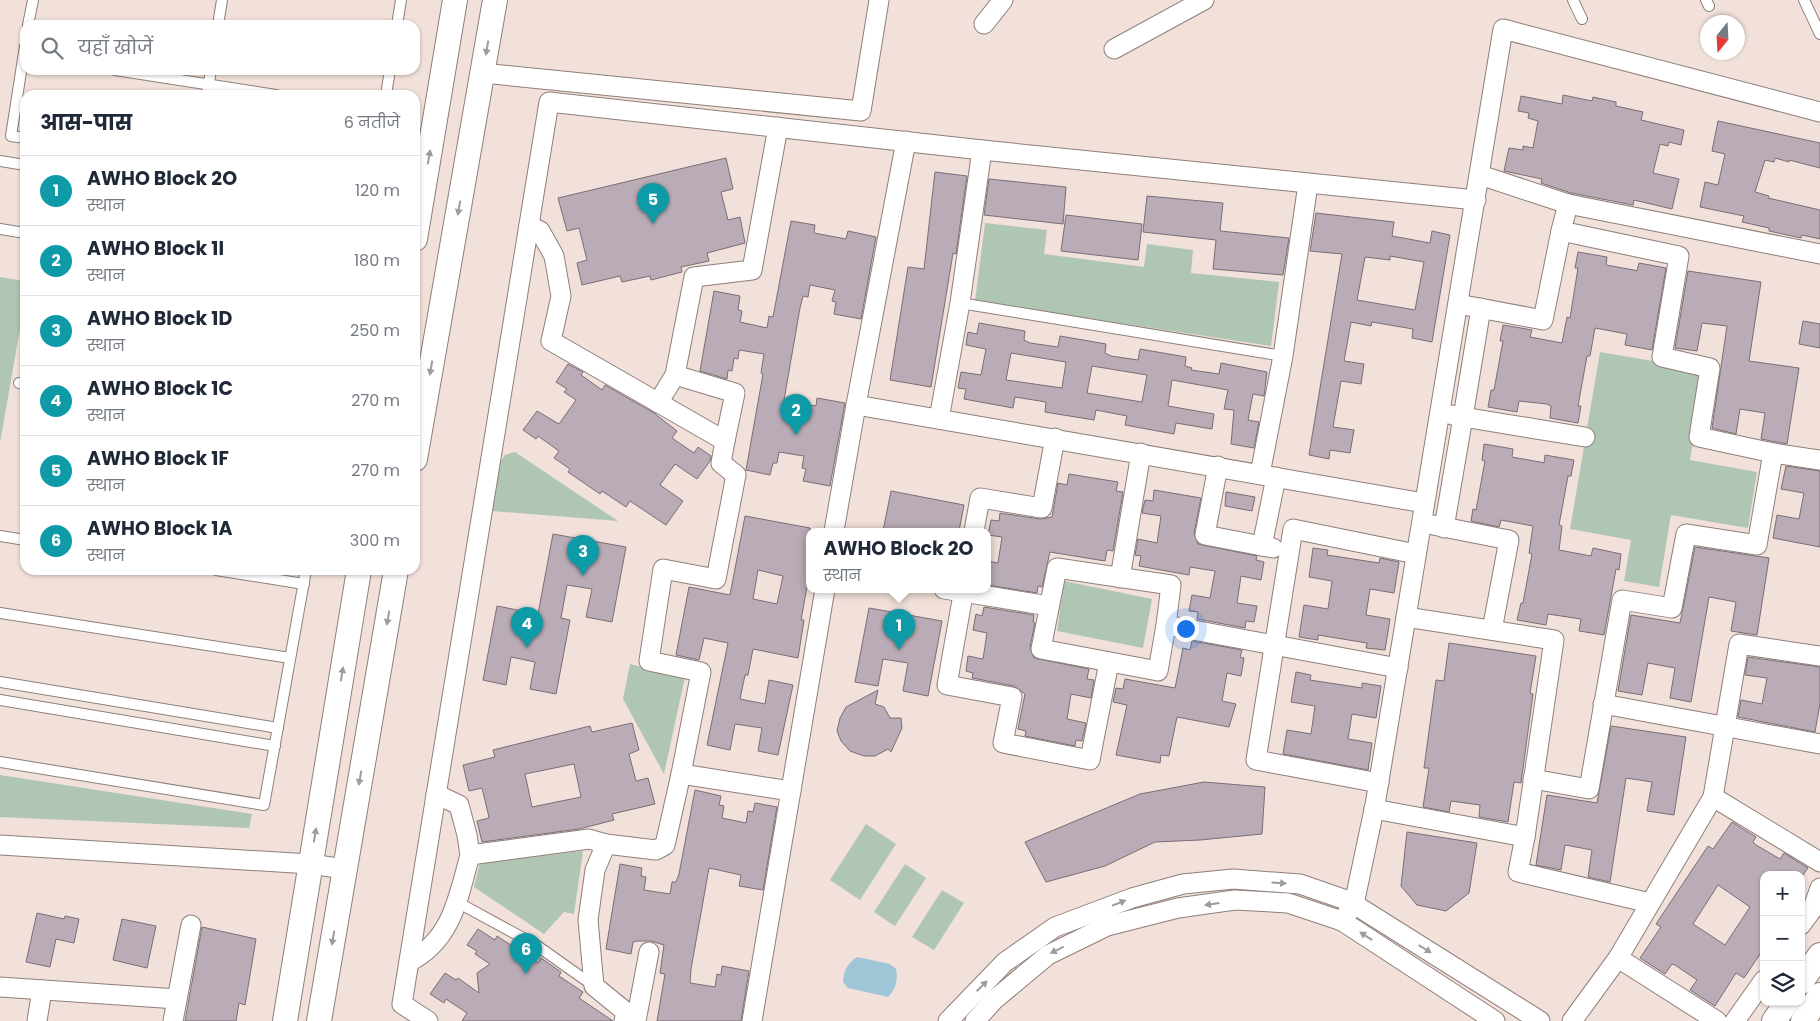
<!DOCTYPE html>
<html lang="hi">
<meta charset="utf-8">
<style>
:root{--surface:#fff;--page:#f6f6f7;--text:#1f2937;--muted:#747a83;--line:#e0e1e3;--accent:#316280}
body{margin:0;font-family:Poppins,"Noto Sans Devanagari",sans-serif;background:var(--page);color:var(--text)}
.controls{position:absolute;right:15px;bottom:15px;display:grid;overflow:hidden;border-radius:10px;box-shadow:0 1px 4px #0004}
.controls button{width:45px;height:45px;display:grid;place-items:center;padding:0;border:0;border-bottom:1px solid var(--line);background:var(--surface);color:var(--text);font:25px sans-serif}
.compass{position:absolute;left:1700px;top:15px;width:45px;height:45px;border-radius:50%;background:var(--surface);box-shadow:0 1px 4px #0004;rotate:198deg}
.you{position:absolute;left:1185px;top:628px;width:18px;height:18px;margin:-12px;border:4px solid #fff;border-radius:50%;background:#1a73e8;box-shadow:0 0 0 8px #1a73e833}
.badge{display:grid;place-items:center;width:32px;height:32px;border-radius:50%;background:var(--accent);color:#fff;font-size:16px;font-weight:700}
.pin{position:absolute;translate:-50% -41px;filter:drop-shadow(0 1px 2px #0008)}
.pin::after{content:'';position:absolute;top:26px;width:18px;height:15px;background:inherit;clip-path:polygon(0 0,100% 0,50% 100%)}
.popup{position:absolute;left:806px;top:528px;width:185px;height:65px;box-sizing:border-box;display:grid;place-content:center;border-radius:10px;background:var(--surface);filter:drop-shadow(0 1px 4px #0005);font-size:16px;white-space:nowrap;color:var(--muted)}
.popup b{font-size:19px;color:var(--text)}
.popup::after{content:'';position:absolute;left:50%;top:100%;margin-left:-10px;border:10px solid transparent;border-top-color:var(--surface)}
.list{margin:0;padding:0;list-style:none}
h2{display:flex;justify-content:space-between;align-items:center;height:65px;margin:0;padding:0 20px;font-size:21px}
h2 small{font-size:16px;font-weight:400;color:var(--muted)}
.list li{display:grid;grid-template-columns:32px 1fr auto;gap:15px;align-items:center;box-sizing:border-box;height:70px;padding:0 20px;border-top:1px solid var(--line)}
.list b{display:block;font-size:19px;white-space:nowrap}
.list p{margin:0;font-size:16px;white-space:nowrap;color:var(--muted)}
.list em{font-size:16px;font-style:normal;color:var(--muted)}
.icon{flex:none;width:28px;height:28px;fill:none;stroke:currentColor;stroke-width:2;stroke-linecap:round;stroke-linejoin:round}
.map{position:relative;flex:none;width:1820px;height:1021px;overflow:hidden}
.search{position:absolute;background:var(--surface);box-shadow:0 1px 4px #0004;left:20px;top:20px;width:400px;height:55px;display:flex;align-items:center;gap:12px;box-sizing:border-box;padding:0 18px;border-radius:15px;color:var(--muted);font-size:19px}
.panel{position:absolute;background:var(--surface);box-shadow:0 1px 4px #0004;left:20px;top:90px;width:400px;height:485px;border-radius:15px}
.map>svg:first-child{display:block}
.green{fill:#b0c6b4}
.water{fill:#9ec6d7}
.building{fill:#baacb6;stroke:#7a6d77;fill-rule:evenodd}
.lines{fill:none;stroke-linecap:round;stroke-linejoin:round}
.service-casing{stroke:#8f7f79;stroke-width:12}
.minor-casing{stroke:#8f7f79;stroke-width:21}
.tertiary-casing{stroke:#8f7f79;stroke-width:26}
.service{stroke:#fff;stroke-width:10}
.minor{stroke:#fff;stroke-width:19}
.tertiary{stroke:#fff;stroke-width:24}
.oneway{fill:#9e9b9a}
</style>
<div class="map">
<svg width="1820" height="1021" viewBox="0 0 1820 1021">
<rect width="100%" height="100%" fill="#f2e1da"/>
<!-- green -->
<g class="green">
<path d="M985,223L1047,230L1044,254L1144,267L1147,244L1193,250L1191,273L1279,282L1271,346L975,301Z"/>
<path d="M0,277L25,281V300L0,443Z"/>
<path d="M1600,352L1705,370L1690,460L1757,472L1748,528L1671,515L1659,587L1624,581L1631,540L1570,529Z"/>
<path d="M515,452L618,521L491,511L500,462L505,455Z"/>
<path d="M1064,581L1152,599L1143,648L1057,631Z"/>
<path d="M630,664L685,677L664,774L623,699Z"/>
<path d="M0,775L252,814L249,828L0,817Z"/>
<path d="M866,824L896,844L860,900L830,880Z"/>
<path d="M583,851L574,914L564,912L544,934L474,887L480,862Z"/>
<path d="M905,864L926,878L895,926L874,912Z"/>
<path d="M942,890L964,903L934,950L912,937Z"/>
</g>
<!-- water -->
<path class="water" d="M857,957L890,964L896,969C898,981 896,988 888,997L848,988L843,982C844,970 847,964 857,957Z"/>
<!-- building -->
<g class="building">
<path d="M1563,95L1592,101L1593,97L1616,102V106L1643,112L1641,120L1684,130L1681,145L1669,142L1668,146L1660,144L1653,173L1679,179L1672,209L1634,200L1633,205L1571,193L1541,183L1542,179L1504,171L1509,148L1523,150V146L1533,148L1538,121L1528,118L1529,113L1518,111L1521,96L1562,104Z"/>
<path d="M1718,121L1820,143V168L1789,160V162L1775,158L1774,162L1765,160L1755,192L1769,196L1768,198L1820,210V239L1802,235L1801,238L1769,231V228L1742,222L1744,216L1700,207L1705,182L1718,185L1725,154L1712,151Z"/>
<path d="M726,158L733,189L721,192L728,220L740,217L745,243L707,253L709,261L681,267L682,272L651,280L650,276L622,282L620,276L582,285L577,263L587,260L579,228L567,231L558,198Z"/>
<path d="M935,172L967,176L956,254L953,253L931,387L890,380L908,267L924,269Z"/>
<path d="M989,179L1066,187L1063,224L984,215Z"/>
<path d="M1147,196L1223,203L1220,231L1289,238L1283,275L1213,269L1216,240L1143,232Z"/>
<path d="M1316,213L1394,222L1392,236L1430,243L1432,231L1450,235L1432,342L1412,338L1413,329L1372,322L1371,326L1351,322L1344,361L1364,364L1361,384L1341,381L1333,427L1354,430L1350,453L1330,450L1329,459L1309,455L1342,254L1310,251ZM1390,256L1424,262L1415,310L1357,300L1365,257L1390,260Z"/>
<path d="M1066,215L1142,224L1138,260L1061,251Z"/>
<path d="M791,221L815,225L814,233L846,239L848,231L876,237L861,319L834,314L836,302L832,301L835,290L810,285L808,297L803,296L800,308L784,400L816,406L817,398L845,403L830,486L803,481L806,469L802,468L804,456L779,452L777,463H773L770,475L746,470L763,374L761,373L764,354L739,350L738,359L734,358L732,371L728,370L727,379L700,371L714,291L740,296L738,310L742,311L740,322L767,328L769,316L773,317Z"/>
<path d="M1578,252L1607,257L1606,265L1634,270L1637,271L1639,263L1666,268L1652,350L1625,345L1627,334L1595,328L1590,356H1587L1578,406H1581L1578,423L1550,418L1551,406L1547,404L1519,401L1517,412L1488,407L1491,390H1494L1503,341H1500L1503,325L1532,330L1530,337L1562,343L1567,317L1570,318L1578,268H1575Z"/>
<path d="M1688,271L1761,282L1749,361L1799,368L1787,444L1761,439L1765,413L1740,409L1736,434L1712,428L1727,326L1702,323L1697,351L1675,348Z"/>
<path d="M1803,321L1820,324V348L1799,344Z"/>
<path d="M979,323L1025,331L1024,340L1030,343L1058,347L1060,336L1106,344L1105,353L1111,356L1138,360L1140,349L1186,357L1185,366L1192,368L1191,370L1219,374L1221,363L1267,372L1264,396L1253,394L1248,420L1259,422L1254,448L1231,444L1234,410L1224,409L1228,390L1172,380L1168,406L1214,414L1212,429L1176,423L1174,434L1125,425L1127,416L1096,410L1094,420L1045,412L1046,402L1015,397L1013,408L964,399L966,389L958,388L961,372L981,375L986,349L966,345L968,332L977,334ZM1011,353L1066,362L1062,388L1006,380ZM1092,366L1147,375L1142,402L1087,393Z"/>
<path d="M568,364L583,372L581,375L602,390L605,385L654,413L677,431L672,438L694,453L698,447L711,456L710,461L697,479L675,464L660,485L683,501L666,525L630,501L626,507L602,491L600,494L568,472L570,469L554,458L559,451L538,436L536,439L523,430L537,411L559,424L576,400L564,392L567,389L556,382Z"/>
<path d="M1484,444L1513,449L1512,457L1540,462L1544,463L1545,455L1574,460L1571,476H1568L1559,525L1562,526L1559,550L1591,556L1593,548L1621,554L1619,570L1616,569L1604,635L1579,631L1581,619L1548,614L1546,625L1517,620L1521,603H1523L1532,554L1529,553L1533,526L1501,520L1499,527L1471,521L1473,509L1476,510L1485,461L1482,460Z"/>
<path d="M1786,466L1820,471V547L1773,538L1777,515L1799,519L1804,493L1781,489Z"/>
<path d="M1069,474L1118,482L1116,491L1123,492L1113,551L1107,550L1105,561L1050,552L1042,587L1038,586L1037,593L988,585V561L998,563L1002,537L988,535L991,520L999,521L1000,513L1040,519L1052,517L1058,483L1067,485Z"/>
<path d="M1154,490L1201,498L1194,533L1198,544L1257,556L1256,560L1264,562L1261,580L1241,576L1237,603L1257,606L1254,622L1246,621L1245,628L1197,619L1198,612L1189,611L1192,595L1210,598L1215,571L1190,567L1189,575L1139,566L1141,556L1135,555L1138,539L1157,543L1161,516L1142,513L1145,500L1153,501Z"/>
<path d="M891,491L964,505L959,531H883Z"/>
<path d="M1226,492L1255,497L1252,511L1225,506Z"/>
<path d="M745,516L810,528V570L801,620H804L798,658L753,649L748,675H745L740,699L765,704L769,680L793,685L778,755L758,751L762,728L735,724L730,750L707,745L728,643L704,638L699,660L676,655L689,587L730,595ZM758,570L783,576L777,604L753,599Z"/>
<path d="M553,534L626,547L612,622L586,617L592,589L567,585L561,618L570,620L556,694L530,689L535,662L511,657L506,685L483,680L497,606L538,614Z"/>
<path d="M1695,547L1769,558L1757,635L1731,631L1736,602L1709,597L1691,702L1670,698L1675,668L1648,663L1642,695L1618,691L1631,615L1680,623Z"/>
<path d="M1313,548L1328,550L1327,555L1379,563L1380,558L1399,562L1394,593L1370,589L1366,615L1390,619L1385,650L1366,648L1367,643L1318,635V640L1299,637L1304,605L1328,609L1332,581L1309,577Z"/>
<path d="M984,607L1034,615L1033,622L1035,623L1030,647L1034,658L1089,669L1087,679L1094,680L1091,698L1071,694L1067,719L1086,723L1082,741L1076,740L1075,746L1025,736L1026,731L1018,729L1025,694L1014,686L972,678L973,673L966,671L968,656L983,659L987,633L973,630L976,614L982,616Z"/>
<path d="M869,608L942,621L928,696L903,691L908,663L883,659L878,686L855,682Z"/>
<path d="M1192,641L1242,650L1240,657L1244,658L1241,676L1227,673L1222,701L1236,704L1229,727L1177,717L1169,756L1161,755L1160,763L1116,755L1127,705L1113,702L1116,688L1123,689L1125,679L1175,688L1183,648L1190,650Z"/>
<path d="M1449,643L1536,656L1530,693L1533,694L1521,783L1514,782L1508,822L1479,817L1480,805L1451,801L1449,812L1423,807L1429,768H1424L1436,680L1444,681Z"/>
<path d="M1748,657L1820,667V704L1815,732L1738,717L1741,700L1762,704L1767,678L1745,675Z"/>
<path d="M1296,672L1311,675L1310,680L1362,688V683L1381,686L1376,718L1352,714L1348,739L1372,743L1368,770L1283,754L1287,730L1311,734L1315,706L1291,702Z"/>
<path d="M878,690L875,704L884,707L890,718H901L902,728L891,752L888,749L875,756H864L850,751L841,741L837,731L840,718L846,707Z"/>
<path d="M632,723L639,750L629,754L636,781L648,778L655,804L612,814L614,820L579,829L482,842L477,821L489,818L488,813L482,788L469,791L463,765L495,757L493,750L590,726L592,732ZM574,764L581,797L532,807L525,774Z"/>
<path d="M1611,726L1686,737L1674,815L1647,811L1652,782L1626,778L1610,882L1588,877L1592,850L1565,845L1561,870L1536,865L1547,795L1597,803Z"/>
<path d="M1204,782L1265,787L1262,834L1200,840L1155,842L1105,866L1046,882L1025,842L1140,794Z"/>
<path d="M695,790L721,796L719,805L724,806L722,818L746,823L748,811L753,812L755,803L777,807L763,890L739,886L741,875L709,868L691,969L690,983L715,987L717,974L721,975L722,966L749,971L741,1021H657L665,974L660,973L664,945L651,941H637L633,942L631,954L606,949L620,864L642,868L641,876L646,877L644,890L670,894L672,882H676L679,874Z"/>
<path d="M1732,822L1756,837L1753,842L1756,845L1780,859L1784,853L1808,868L1803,875H1764V948L1744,978L1736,973L1715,1006L1690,990L1697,980L1675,965L1672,964L1665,974L1640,958L1661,927L1656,924L1708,846L1713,849ZM1718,885L1750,907L1725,945L1693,924Z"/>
<path d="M1407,832L1477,843L1469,893L1446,911L1417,905L1401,886Z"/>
<path d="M37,913L64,919L65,916L79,919L74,943L56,939L50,967L26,962Z"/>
<path d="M122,919L156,926L147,968L113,960Z"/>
<path d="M202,927L256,939L245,1005L239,1003L236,1021H185Z"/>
<path d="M478,929L495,940L497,936L538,963L541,958L561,972L559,976L583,992L579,998L613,1021H462L467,1013L446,999L444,1003L430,994L445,973L456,980L458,978L479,993L477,973L490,964L475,954L477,951L467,945Z"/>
</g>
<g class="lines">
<defs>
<g id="service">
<path d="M1573,0L1582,19"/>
<path d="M1706,0L1709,6"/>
<path d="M1804,0L1820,34"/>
<path d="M28,25L33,0"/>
<path d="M218,25L222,0"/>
<path d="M397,25L401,0"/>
<path d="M25,46L11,136L25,138"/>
<path d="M115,70L276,95"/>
<path d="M207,95L211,70"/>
<path d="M386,95L390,70"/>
<path d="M0,161L25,165"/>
<path d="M0,229L25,233"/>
<path d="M960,303L1283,356"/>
<path d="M19,383L25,384"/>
<path d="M0,536L25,540"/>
<path d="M216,570L304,584"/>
<path d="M0,613L290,658"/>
<path d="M0,682L278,728"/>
<path d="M0,700L275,746"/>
<path d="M0,762L264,805L306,570"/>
<path d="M457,902L536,945L594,986"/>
</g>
<g id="minor">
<path d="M984,24L1003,0"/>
<path d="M1114,49L1204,0"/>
<path d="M482,73L861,111L879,0"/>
<path d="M1480,175L1568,204L1820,254"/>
<path d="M1568,204L1561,231L1679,256L1662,357L1710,368L1699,437L1773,453"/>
<path d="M529,225L540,231L554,256L561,296L551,341L725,441L721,463L736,475L716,579L663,569L649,661L701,672L681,774"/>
<path d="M1458,304L1543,320L1561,231"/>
<path d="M675,375L735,393L725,441"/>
<path d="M658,403L675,375L694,277L752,270L778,127"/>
<path d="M856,405L1424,503"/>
<path d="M1452,415L1463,417L1481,308"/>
<path d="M939,419L960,303L982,150"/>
<path d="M1218,466L1205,535L1262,546"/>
<path d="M1260,474L1283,356L1308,184"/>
<path d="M1433,525L1509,540L1492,630"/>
<path d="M1444,528L1463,417L1585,437"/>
<path d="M834,531L856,405L906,141"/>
<path d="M974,531L980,498L1042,508L1055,438"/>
<path d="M1273,548L1262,546L1276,477"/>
<path d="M1120,578L1141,453"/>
<path d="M944,589L1049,606"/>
<path d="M964,589L947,685L1012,697L1003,743L1090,760L1109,662"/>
<path d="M1166,625L1171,585L1057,568L1041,649L1158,671L1166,625L1398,668"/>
<path d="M1603,704L1820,744"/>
<path d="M1533,779L1589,789L1622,600L1672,608L1686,534L1757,545L1773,453L1820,460"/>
<path d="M1379,783L1256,760L1293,529L1416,554"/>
<path d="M436,794L459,805L467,835L470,855L589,839L606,844"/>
<path d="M1713,797L1820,862"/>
<path d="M1374,809L1525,837L1554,640L1406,617"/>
<path d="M1525,837L1518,872L1650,903"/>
<path d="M0,845L310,864L345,869"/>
<path d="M1342,921L1354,904L1375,805L1503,29L1820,112"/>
<path d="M1801,925L1812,910L1820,888"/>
<path d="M1618,958L1713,797L1739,644L1820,656"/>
<path d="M409,962C452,940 458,898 470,855"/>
<path d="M0,987L177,999"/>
<path d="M37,1021L42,990"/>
<path d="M173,1021L191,925"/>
<path d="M428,1021L402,1004L549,102L982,150L1476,200"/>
<path d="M624,1021L626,1012L594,986L588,920L595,870L606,844L656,850L665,845L681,774L791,791"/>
<path d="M636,1021L649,952"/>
<path d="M752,1021L825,589"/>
<path d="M948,1021L1005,962L1055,927L1132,898L1183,884L1233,879L1300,884L1349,901L1540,1021"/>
<path d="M975,1021L994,1000L1048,955L1107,926L1178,908L1235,900L1288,903L1342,921L1495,1021"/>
<path d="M1572,1021L1618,958L1717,1021"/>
<path d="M1735,1021L1764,980"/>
</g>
<g id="tertiary">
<path d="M415,239L455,0"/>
<path d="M415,459L495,0"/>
<path d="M1801,982L1820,955"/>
<path d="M285,1021L359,570"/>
<path d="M319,1021L396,570"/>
<path d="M1774,1021L1787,1002"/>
<path d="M1803,1021L1820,995"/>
</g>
</defs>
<!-- service casing -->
<use href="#service" class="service-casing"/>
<!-- minor casing -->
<use href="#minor" class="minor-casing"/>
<!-- tertiary casing -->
<use href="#tertiary" class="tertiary-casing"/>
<!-- service -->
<use href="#service" class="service"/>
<!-- minor -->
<use href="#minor" class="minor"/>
<!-- tertiary -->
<use href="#tertiary" class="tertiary"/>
</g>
<!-- one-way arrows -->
<defs><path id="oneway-solid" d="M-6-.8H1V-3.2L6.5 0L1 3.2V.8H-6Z" transform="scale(1.25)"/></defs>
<g class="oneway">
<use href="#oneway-solid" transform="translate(487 48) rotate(100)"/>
<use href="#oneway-solid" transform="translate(429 157) rotate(-80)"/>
<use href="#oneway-solid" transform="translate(459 208) rotate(100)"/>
<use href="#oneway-solid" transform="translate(431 368) rotate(100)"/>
<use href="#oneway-solid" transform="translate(388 618) rotate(100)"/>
<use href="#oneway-solid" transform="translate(342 674) rotate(-81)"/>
<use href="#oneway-solid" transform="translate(360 778) rotate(100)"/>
<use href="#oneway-solid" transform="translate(315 835) rotate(-81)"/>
<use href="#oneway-solid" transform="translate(1279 883) rotate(4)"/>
<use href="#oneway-solid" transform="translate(1119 903) rotate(-21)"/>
<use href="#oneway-solid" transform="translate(1212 904) rotate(172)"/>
<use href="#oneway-solid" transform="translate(1366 936) rotate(-147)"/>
<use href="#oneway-solid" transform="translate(333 938) rotate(100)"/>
<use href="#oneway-solid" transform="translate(1425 949) rotate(32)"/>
<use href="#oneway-solid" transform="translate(1057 950) rotate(154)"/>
<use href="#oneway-solid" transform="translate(982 986) rotate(-45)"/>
</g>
</svg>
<div class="controls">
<button>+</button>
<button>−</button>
<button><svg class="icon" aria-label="layers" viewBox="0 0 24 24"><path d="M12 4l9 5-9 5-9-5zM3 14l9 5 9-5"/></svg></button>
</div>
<svg class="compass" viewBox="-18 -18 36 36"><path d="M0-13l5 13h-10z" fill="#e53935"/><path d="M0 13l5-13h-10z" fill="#747a83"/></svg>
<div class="you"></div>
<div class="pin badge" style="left:899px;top:650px;background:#0f9aa8">1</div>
<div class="popup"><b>AWHO Block 2O</b>स्थान</div>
<div class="pin badge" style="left:796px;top:435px;background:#0f9aa8">2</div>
<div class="pin badge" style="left:583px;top:576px;background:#0f9aa8">3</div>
<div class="pin badge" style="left:527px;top:648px;background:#0f9aa8">4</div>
<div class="pin badge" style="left:653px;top:224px;background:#0f9aa8">5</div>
<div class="pin badge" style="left:526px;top:974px;background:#0f9aa8">6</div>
<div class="search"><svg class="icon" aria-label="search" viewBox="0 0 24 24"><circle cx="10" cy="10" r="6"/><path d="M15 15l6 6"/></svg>यहाँ खोजें</div>
<section class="panel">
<h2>आस-पास<small>6 नतीजे</small></h2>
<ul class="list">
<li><span class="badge" style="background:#0f9aa8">1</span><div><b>AWHO Block 2O</b><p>स्थान</p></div><em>120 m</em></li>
<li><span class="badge" style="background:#0f9aa8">2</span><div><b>AWHO Block 1I</b><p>स्थान</p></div><em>180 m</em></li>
<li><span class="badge" style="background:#0f9aa8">3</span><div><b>AWHO Block 1D</b><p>स्थान</p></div><em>250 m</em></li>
<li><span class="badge" style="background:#0f9aa8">4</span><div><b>AWHO Block 1C</b><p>स्थान</p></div><em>270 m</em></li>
<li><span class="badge" style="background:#0f9aa8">5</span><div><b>AWHO Block 1F</b><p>स्थान</p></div><em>270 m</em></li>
<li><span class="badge" style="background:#0f9aa8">6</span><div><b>AWHO Block 1A</b><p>स्थान</p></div><em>300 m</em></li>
</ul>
</section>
</div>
